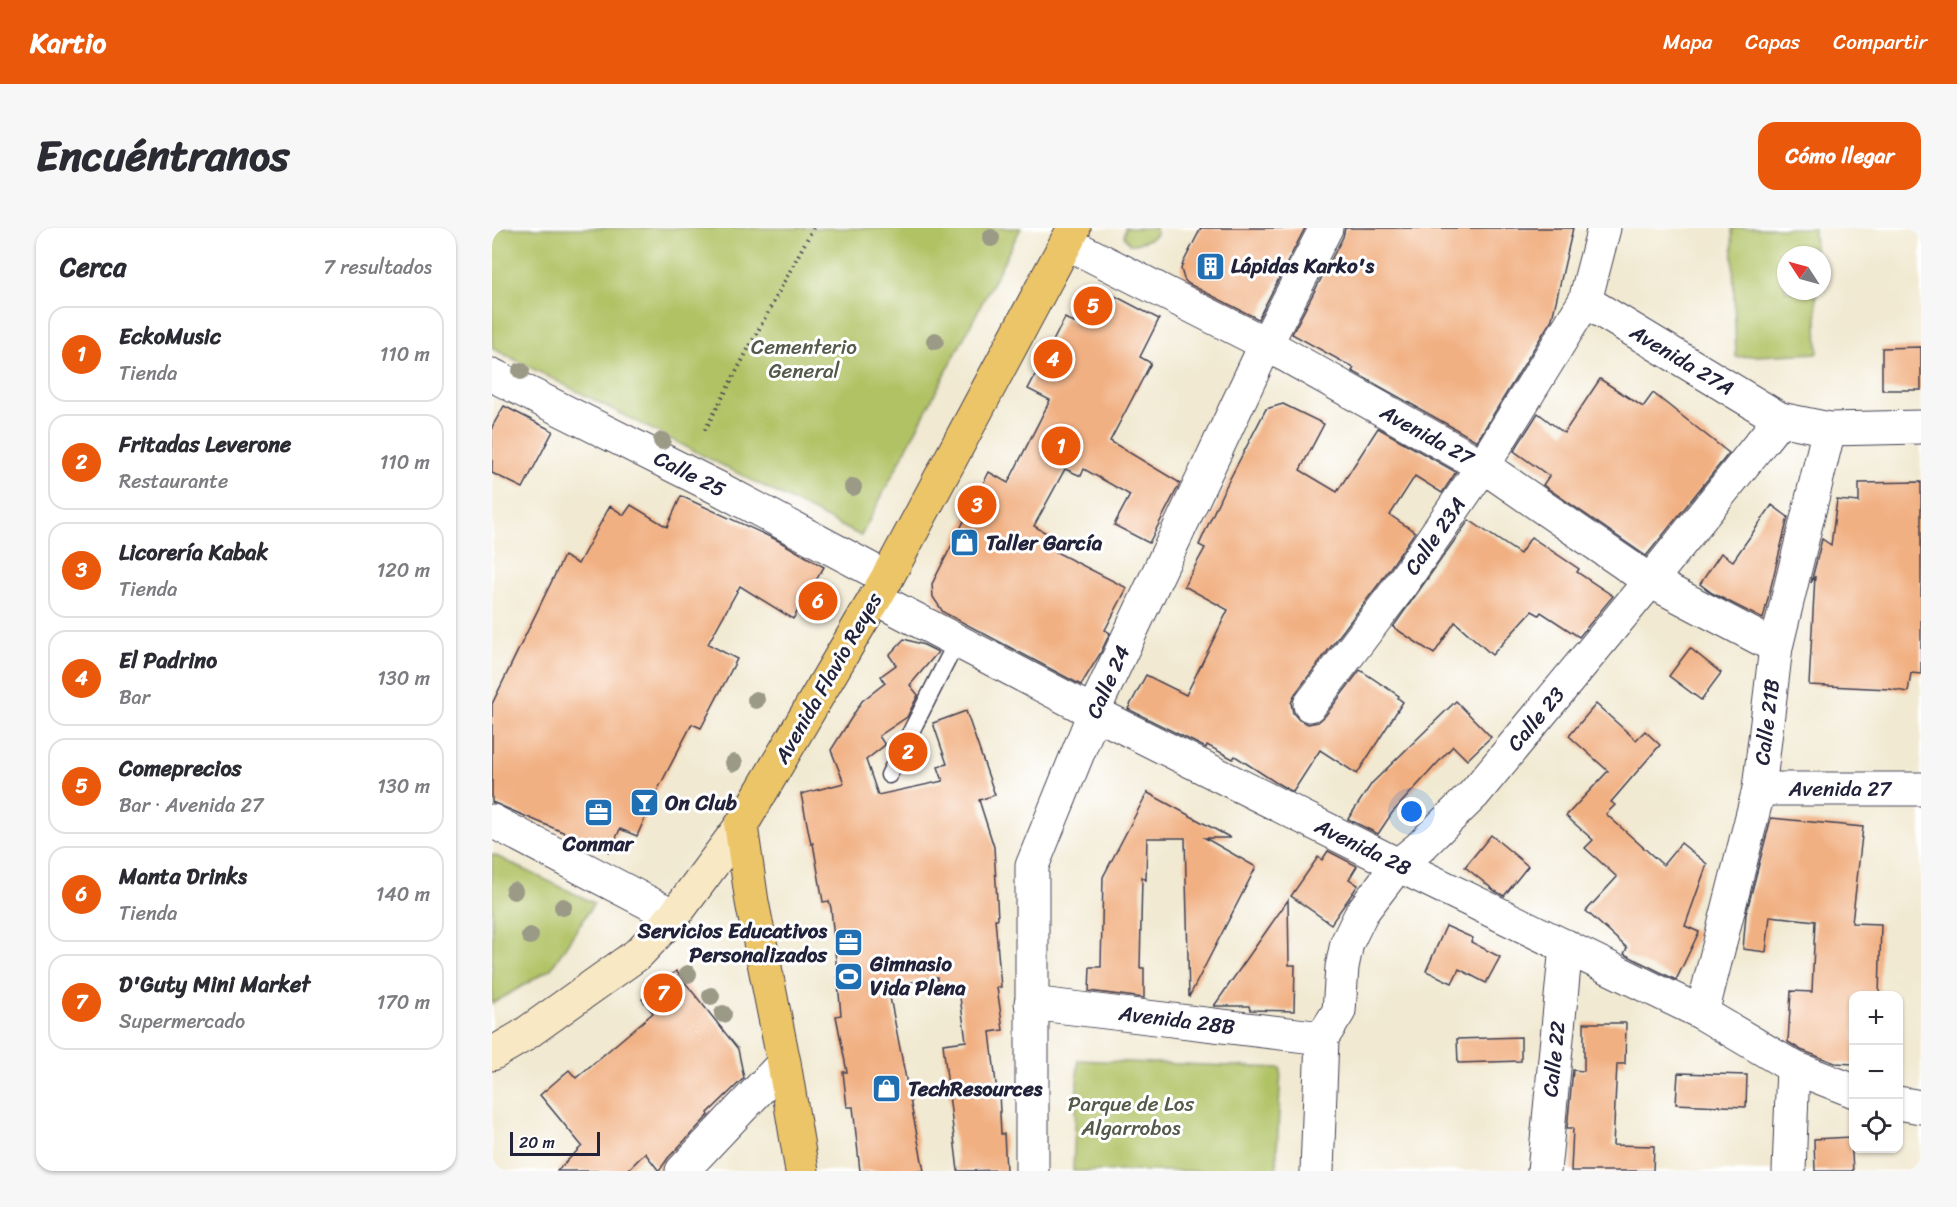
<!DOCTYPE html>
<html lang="es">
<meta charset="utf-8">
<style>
:root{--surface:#fff;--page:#f7f7f7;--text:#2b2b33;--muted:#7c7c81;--line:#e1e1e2;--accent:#ea580c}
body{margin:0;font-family:Sriracha,sans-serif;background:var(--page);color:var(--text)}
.controls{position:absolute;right:18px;bottom:18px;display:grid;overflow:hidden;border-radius:12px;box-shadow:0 2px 4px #0004}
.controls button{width:54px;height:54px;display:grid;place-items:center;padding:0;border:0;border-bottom:2px solid var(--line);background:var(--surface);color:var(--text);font:30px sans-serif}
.compass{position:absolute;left:1285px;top:18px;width:54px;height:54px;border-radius:50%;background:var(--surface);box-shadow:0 2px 4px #0004;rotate:306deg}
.scale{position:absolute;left:18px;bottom:15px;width:90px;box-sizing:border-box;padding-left:6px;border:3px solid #22223b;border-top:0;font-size:16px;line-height:21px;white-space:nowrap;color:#22223b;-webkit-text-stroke:4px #fff;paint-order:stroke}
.you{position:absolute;left:920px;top:584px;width:21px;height:21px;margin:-15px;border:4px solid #fff;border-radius:50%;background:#1a73e8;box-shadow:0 0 0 9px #1a73e833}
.badge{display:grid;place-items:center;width:39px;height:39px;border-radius:50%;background:var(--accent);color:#fff;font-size:20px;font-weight:700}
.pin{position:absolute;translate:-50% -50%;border:3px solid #fff;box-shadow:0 2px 6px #0006}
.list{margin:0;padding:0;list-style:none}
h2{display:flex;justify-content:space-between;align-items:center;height:78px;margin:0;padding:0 24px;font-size:26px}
h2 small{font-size:20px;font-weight:400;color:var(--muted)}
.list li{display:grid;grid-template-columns:39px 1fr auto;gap:18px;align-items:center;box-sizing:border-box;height:96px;margin:0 12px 12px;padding:0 12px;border:2px solid var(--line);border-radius:18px}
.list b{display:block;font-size:22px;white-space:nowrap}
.list p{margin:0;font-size:20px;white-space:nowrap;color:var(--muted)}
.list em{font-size:20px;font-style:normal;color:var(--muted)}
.icon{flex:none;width:33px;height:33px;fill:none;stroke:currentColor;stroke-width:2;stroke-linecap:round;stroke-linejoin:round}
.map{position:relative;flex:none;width:1429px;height:943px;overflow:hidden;border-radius:18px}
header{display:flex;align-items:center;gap:36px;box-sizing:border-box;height:84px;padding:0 30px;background:var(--accent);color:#fff}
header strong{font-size:28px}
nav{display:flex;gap:33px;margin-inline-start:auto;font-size:21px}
.intro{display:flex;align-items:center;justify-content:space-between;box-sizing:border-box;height:144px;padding:0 36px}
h1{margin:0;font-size:42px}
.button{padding:15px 27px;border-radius:18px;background:var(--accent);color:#fff;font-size:21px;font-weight:700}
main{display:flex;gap:36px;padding:0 36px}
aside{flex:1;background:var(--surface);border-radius:18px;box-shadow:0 2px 4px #0004}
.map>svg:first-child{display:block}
.green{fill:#b1c265;stroke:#6a7250;stroke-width:1.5}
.building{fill:#f1b082}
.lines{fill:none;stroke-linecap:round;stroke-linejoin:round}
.service-casing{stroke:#414052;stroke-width:19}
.minor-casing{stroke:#414052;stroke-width:35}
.secondary-casing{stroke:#414052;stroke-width:35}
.primary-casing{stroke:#414052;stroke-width:35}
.path{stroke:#414052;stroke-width:4;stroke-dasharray:1.5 4.5;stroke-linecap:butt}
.service{stroke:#fff;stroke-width:16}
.minor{stroke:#fff;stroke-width:33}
.secondary{stroke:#f8e8c3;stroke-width:33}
.primary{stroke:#edc569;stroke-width:33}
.tree{fill:#9b9a87}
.labels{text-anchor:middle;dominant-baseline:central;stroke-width:6;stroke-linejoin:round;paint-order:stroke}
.poi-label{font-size:21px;font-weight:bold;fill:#22223b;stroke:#fff;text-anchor:start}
.park-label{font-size:21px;fill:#545a4a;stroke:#fff}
.street-label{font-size:21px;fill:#22223b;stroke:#fff}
</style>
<header>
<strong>Kartio</strong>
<nav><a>Mapa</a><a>Capas</a><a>Compartir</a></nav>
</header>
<div class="intro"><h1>Encuéntranos</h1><a class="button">Cómo llegar</a></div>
<main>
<aside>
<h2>Cerca<small>7 resultados</small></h2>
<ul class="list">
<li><span class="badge">1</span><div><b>EckoMusic</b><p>Tienda</p></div><em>110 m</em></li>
<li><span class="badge">2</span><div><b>Fritadas Leverone</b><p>Restaurante</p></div><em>110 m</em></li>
<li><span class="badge">3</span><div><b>Licorería Kabak</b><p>Tienda</p></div><em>120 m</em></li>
<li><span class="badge">4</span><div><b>El Padrino</b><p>Bar</p></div><em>130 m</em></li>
<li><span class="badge">5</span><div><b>Comeprecios</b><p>Bar · Avenida 27</p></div><em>130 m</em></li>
<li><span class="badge">6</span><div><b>Manta Drinks</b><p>Tienda</p></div><em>140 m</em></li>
<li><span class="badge">7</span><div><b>D'Guty Mini Market</b><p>Supermercado</p></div><em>170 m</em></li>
</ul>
</aside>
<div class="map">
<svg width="1429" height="943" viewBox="0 0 1429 943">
<rect width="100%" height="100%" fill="#fff"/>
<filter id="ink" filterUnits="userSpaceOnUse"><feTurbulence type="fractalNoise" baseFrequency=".0167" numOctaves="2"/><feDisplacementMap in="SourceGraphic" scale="12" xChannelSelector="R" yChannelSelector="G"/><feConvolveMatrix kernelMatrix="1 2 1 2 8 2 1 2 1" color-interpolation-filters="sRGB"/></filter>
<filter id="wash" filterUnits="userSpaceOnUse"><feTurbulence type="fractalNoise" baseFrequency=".008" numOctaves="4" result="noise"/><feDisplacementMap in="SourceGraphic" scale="24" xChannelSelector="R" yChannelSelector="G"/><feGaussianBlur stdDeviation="1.35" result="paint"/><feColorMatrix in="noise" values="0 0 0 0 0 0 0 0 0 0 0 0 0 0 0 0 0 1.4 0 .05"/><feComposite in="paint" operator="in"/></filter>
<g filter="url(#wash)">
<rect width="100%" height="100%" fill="#f1e9d1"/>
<!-- green -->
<g class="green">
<path d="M0,0H529L369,308L0,120Z"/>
<path d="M633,0H664V6C660,11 644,17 637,16L632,8Z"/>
<path d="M1240,0H1322L1323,27H1294V63H1324L1326,125L1244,129Z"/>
<path d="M0,626L102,675L59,741L0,776Z"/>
<path d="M586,832L789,840L784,943H581Z"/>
</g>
<g id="blocks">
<!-- building -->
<g class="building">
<path d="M709,0H813L766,91L695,55L692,51L689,41L691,35Z"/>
<path d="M853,0H1081L1060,91L985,213L860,143L862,140L800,106L851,9Z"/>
<path d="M602,57L667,91L648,129L659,135L618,213L688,255L657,315L622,297L638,267L592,241L589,248L573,241L542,298L570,314L564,324L635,360L613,402L618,405L608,426L589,457L451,384L441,369L440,356L497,244L516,255L558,172L536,161L573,90L582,95Z"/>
<path d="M1429,119V162H1390V120Z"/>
<path d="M1108,151L1151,179L1161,165L1237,225L1154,328L1051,257L1057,248L1022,223L1046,185L1072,205Z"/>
<path d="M791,176L832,196L808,242L845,264L886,200L964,244L950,265L923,248L898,287L923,304L889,353L803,466L799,475L801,485L807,492L816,496L826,494L833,488L868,442L907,468L906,470L911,474L865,546L828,522L801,564L783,554L743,528L741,531L715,517L714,520L636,481L654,447L694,467L736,382L692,358L713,320L707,317L730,266L774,181Z"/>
<path d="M12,178L61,203L31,260L0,245V199Z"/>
<path d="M1429,254V446L1419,445L1416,464L1397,461L1317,457L1323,348L1319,355L1330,311L1339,317L1345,272L1367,274V255Z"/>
<path d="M189,268L285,312L332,339L301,391L248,358L216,416L245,431L209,500L200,496L164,565L145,608L128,601L118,624L0,574V476L72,328L86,336L118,278L132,287L139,277L175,299Z"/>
<path d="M1280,277L1296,289L1271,391L1220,365L1208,356L1229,325L1241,333Z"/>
<path d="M977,292L1028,326L1039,309L1087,341L1085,344L1121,368L1087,409L1049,384L1047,387L1040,383L1000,427L963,394L942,426L901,399Z"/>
<path d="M412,411L432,417L446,424L418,457L426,467L415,489L387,508L393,517L374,532L386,567L451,553L446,539L455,536L441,495L474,483L503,567L487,572L502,619L506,691H503L509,759H505L511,802L498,804L505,864H507L509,906H512L514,942L466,943L451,816L474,813L467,762L446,764L445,749L396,759L432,943H368L361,879H355L351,844H355L344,788L349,787L339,680L337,673L331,674L321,615L319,616L309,566L352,555L339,522L370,473L393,455L389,448L404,437L397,427Z"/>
<path d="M1198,420L1229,445L1209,472L1177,448Z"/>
<path d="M964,473L999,509L975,532L961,518L900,585L886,606L856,591L880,555Z"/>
<path d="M1104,476L1144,512L1153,503L1168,517L1119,574L1123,577L1114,586L1171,637L1189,615L1215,636L1193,698L1207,704L1184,752L1132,726L1135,720L1094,683L1125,649L1093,620L1101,612L1074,588L1116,543L1077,508Z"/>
<path d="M656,563V565L739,610H713L764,639L697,769L693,610H655L654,652L650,649L648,740H652V770L597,763L598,739H609L611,649Z"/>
<path d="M1279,590L1371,599L1360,695L1389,696L1387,768H1362V836L1343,835L1309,822L1296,814L1299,763L1320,764L1323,693L1278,688L1274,724L1251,721L1254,686Z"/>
<path d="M999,607L1036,638L1012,668L1003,663L973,639Z"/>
<path d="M836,623L865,638L857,651L866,657L839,696L799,668L826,629L830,632Z"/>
<path d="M796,672L797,737H803L802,783L758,782L757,778H722Z"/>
<path d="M954,698L981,710L979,714L1008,729L994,755L967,741L960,755L934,743Z"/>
<path d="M184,743L246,821L252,850L216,885L217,887L176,930L167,943L153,925L135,943H65L90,918L48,867L77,842L84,850L161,785L150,771Z"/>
<path d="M1092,795H1134L1133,836H1125L1121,917L1162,918L1161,943H1079L1081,900H1075L1081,842L1092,843Z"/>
<path d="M1029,809V833L966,835L965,811Z"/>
<path d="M1186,845L1255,847L1254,879L1184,876Z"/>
<path d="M1359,909L1361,943H1323L1322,911Z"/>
</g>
</g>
</g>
<g filter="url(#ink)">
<use href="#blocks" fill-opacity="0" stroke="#414052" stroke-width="1.5"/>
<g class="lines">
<defs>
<path id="service" d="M397,547L465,413"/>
<g id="minor">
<path d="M575,15L774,116L991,238L1158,353L1284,419"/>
<path d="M1093,73L1288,191"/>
<path d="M0,147L226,260L395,350"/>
<path d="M383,370L601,484L906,637L1210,785L1301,839L1362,863"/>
<path d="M818,477L904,364L991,238L1093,73L1112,0"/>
<path d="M1267,561H1429"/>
<path d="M0,593L182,688"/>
<path d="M539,775L830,810"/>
<path d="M1210,785L1267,561L1284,419L1337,201"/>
<path d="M1406,875L1429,879"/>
<path d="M190,943L292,835"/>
<path d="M540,943V638L596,500L601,484L774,116L834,0"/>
<path d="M825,943L830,810L847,783L850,739L855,715L870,684L906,637L927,620L982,566L1158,353L1288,191L1337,201L1429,199"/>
<path d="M1052,943L1074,718"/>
<path d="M1297,943L1301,839"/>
</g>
<path id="secondary" d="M0,826L29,809L146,726L182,688L249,598"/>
<path id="primary" d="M310,943L292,835L260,674L249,598L395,350L582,0"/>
</defs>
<!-- service casing -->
<use href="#service" class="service-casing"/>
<!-- minor casing -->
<use href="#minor" class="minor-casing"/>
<!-- secondary casing -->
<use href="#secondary" class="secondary-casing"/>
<!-- primary casing -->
<use href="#primary" class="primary-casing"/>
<!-- path -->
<path class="path" d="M213,202L321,0"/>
<!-- service -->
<use href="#service" class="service"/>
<!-- minor -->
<use href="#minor" class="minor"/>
<!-- secondary -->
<use href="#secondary" class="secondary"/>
<!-- primary -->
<use href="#primary" class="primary"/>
</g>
<!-- trees -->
<g class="tree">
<circle cx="499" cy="10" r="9"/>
<circle cx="443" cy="113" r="9"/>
<circle cx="29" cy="143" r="9"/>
<circle cx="170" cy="213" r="9"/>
<circle cx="361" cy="259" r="9"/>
<circle cx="264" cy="472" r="9"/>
<circle cx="242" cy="535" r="9"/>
<circle cx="22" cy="663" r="9"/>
<circle cx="71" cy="679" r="9"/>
<circle cx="38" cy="708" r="9"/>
<circle cx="196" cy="746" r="9"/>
<circle cx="219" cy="768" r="9"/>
<circle cx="231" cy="786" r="9"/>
</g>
</g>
<!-- icons -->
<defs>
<symbol id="building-square" viewBox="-11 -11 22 22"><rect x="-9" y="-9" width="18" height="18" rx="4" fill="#1f6fb2" stroke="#fff"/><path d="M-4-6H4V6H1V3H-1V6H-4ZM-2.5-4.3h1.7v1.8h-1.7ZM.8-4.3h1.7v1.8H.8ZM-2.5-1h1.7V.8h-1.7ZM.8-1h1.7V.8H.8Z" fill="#fff"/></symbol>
<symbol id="shop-square" viewBox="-11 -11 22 22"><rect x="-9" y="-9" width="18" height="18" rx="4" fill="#1f6fb2" stroke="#fff"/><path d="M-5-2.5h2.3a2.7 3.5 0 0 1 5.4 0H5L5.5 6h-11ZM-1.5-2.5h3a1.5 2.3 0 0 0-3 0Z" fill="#fff"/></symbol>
<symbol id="bar-square" viewBox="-11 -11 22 22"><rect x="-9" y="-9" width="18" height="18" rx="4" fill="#1f6fb2" stroke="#fff"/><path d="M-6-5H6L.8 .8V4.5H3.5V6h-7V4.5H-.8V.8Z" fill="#fff"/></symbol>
<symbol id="office-square" viewBox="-11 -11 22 22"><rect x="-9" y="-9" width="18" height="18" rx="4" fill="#1f6fb2" stroke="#fff"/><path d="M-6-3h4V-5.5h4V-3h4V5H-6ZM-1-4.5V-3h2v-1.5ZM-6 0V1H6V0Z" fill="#fff"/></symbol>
<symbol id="stadium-square" viewBox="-11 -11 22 22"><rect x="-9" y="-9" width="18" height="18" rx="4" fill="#1f6fb2" stroke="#fff"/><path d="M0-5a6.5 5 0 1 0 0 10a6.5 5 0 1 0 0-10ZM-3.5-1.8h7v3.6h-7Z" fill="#fff"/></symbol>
</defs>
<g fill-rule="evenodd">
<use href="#building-square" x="702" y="22" width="33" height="33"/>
<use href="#shop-square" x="456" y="298" width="33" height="33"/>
<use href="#bar-square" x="136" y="558" width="33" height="33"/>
<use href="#office-square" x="90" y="568" width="33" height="33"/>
<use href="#office-square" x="340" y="698" width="33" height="33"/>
<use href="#stadium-square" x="340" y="732" width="33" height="33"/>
<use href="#shop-square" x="378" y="844" width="33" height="33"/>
</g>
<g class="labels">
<!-- poi labels -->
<g class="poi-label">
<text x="739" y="38">Lápidas Karko's</text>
<text x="494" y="315">Taller García</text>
<text x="173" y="575">On Club</text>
<text x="106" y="616" text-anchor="middle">Conmar</text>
<text x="335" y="703" text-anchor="end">Servicios Educativos<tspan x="335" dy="24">Personalizados</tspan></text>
<text x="378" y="736">Gimnasio<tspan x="378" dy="24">Vida Plena</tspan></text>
<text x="416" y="861">TechResources</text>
</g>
<!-- park labels -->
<g class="park-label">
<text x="312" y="119">Cementerio<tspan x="312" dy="24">General</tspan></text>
<text x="639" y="876">Parque de Los<tspan x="639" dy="24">Algarrobos</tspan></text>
</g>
<!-- street labels -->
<g class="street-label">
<text transform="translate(1190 132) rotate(31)">Avenida 27A</text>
<text transform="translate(935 207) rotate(29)">Avenida 27</text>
<text transform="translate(198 246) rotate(27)">Calle 25</text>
<text transform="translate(943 308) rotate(-55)">Calle 23A</text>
<text transform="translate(336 450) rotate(-60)">Avenida Flavio Reyes</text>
<text transform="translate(616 454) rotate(-66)">Calle 24</text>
<text transform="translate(1044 491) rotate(-50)">Calle 23</text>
<text transform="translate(1275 494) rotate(-83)">Calle 21B</text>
<text x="1348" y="561">Avenida 27</text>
<text transform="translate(871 619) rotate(26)">Avenida 28</text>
<text transform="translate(685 792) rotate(7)">Avenida 28B</text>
<text transform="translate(1062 831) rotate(-84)">Calle 22</text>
</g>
</g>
</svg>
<div class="controls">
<button>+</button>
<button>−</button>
<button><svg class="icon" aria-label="locate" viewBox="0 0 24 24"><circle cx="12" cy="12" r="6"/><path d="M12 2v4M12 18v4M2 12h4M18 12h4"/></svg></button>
</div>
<svg class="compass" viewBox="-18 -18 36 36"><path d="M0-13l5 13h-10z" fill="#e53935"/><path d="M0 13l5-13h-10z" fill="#7c7c81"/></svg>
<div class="scale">20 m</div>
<div class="you"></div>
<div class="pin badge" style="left:569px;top:218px">1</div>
<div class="pin badge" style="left:416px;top:524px">2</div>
<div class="pin badge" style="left:485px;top:277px">3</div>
<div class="pin badge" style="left:561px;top:131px">4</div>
<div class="pin badge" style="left:601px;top:78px">5</div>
<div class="pin badge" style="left:326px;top:373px">6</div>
<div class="pin badge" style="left:171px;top:765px">7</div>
</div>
</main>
